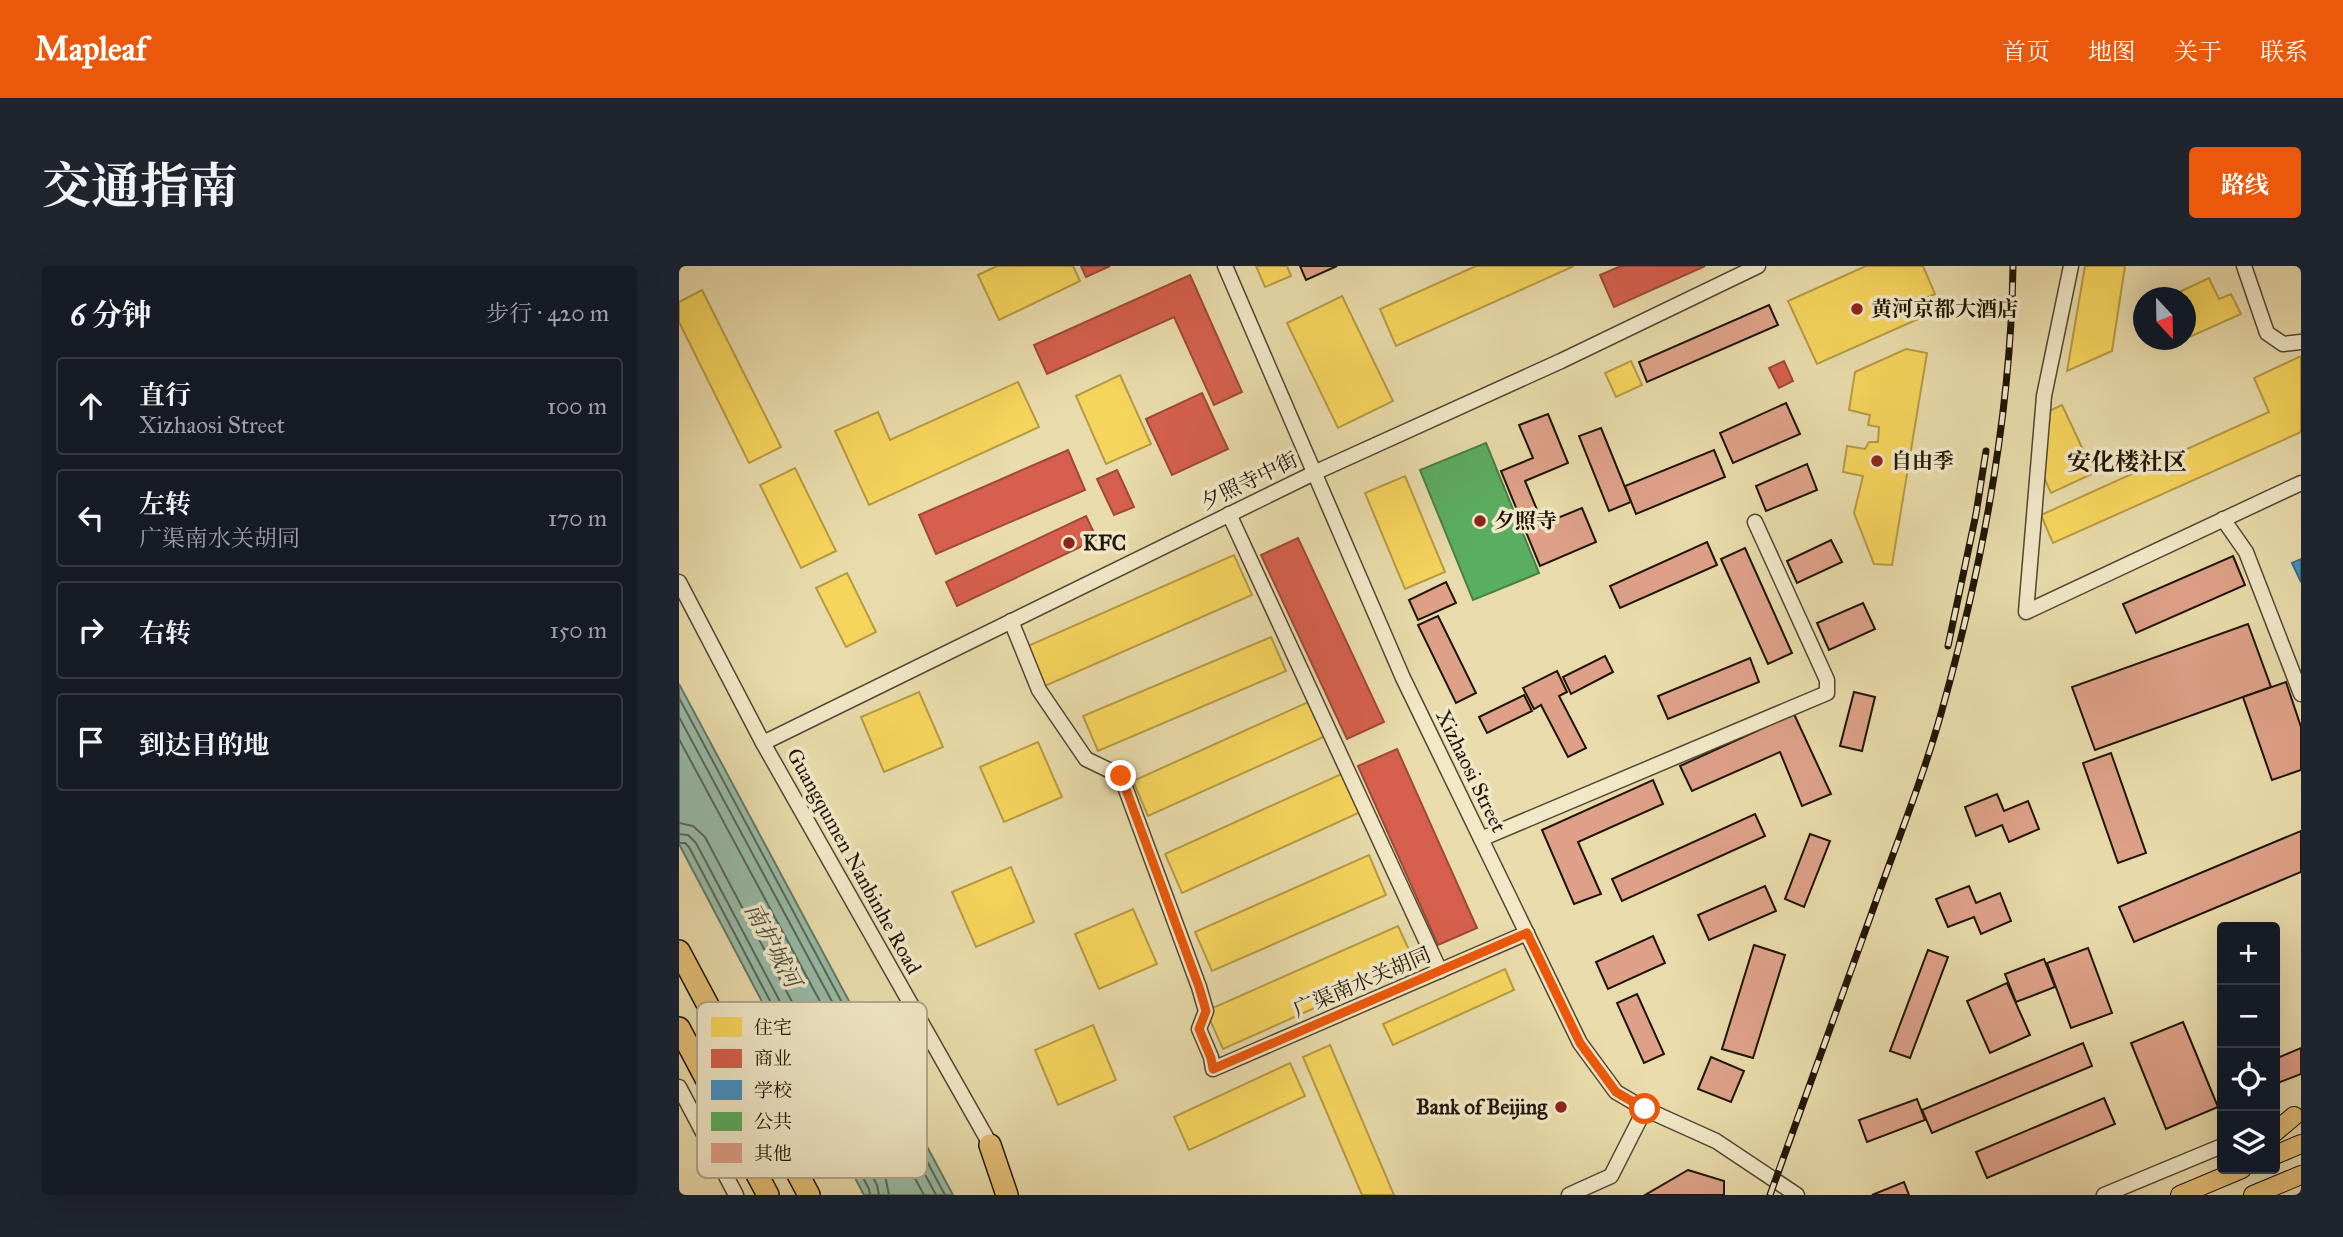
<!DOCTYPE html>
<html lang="zh">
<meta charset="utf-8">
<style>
:root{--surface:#171b24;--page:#20242c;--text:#f1f3f6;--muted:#9ea1a6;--line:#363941;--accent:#ea580c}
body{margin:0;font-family:"IM FELL Great Primer","Noto Serif SC",serif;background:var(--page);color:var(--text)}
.controls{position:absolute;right:21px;bottom:21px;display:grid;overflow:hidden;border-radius:7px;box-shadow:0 7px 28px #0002}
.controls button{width:63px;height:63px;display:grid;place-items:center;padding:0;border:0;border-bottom:2px solid var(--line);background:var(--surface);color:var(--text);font:35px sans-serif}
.compass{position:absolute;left:1454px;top:21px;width:63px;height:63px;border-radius:50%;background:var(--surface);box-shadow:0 7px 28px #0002;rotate:158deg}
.stop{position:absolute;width:21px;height:21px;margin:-16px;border:5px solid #ea580c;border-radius:50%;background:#fff}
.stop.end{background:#ea580c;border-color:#fff;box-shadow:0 2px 7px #0008}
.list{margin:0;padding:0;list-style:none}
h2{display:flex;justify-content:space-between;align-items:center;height:91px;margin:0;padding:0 28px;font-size:30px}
h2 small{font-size:23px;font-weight:400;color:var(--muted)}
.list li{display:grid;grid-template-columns:46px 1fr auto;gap:21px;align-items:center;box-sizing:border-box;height:98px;margin:0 14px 14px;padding:0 14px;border:2px solid var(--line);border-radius:7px}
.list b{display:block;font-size:26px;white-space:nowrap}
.list p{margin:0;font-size:23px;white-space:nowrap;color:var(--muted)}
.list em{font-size:23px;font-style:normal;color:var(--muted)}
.icon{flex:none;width:38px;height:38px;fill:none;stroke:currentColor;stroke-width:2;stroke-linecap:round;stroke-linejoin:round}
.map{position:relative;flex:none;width:1622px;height:929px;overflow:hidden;border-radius:7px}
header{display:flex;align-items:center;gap:42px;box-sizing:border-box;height:98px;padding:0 35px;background:var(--accent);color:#fff}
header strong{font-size:33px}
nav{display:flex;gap:38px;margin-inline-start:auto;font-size:24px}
.intro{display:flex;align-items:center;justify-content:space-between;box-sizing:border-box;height:168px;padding:0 42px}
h1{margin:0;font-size:49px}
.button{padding:18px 32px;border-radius:7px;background:var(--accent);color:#fff;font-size:24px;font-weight:700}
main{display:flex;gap:42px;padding:0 42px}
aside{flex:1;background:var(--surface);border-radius:7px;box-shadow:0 7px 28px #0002}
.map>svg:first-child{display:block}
.water{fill:#97bba7;stroke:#677867;stroke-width:2}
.homes{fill:#f6d55c;stroke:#b69b43;stroke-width:2}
.shops{fill:#d6604d;stroke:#9f4938;stroke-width:2}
.schools{fill:#4393c3;stroke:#386d8b;stroke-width:2}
.public{fill:#5aae61;stroke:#488046;stroke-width:2}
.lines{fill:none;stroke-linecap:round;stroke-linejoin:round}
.shore{stroke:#5b6858;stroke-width:2}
.building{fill:#dea188;stroke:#1f1408;stroke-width:2}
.minor-casing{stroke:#524631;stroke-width:17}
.major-casing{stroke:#1f1408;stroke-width:20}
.highway-casing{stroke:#1f1408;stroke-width:24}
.minor{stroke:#f1e8c8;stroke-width:14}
.major{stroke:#e4be76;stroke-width:18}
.highway{stroke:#e4be76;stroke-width:21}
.rail-casing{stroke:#1f1408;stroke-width:7}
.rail{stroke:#f1e8c8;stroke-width:4.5;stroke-dasharray:13;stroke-linecap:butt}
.route{stroke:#ea580c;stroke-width:9}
.poi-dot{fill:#8f2418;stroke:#f1e8c8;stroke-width:2.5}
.labels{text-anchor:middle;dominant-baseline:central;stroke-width:7;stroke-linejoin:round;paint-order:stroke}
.poi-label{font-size:21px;font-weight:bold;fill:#1f1408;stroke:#f1e8c8;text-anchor:start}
.street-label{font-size:21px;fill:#1f1408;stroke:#f1e8c8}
.water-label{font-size:23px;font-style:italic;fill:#494e40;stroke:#f1e8c8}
.quarter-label{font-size:24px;font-weight:bold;fill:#1f1408;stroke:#f1e8c8}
.key{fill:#f1e8c8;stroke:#b2a88e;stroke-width:2}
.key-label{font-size:19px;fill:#1f1408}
</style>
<header>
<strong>Mapleaf</strong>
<nav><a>首页</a><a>地图</a><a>关于</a><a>联系</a></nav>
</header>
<div class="intro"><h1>交通指南</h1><a class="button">路线</a></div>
<main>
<aside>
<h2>6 分钟<small>步行 · 420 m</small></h2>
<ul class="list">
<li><svg class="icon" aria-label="ahead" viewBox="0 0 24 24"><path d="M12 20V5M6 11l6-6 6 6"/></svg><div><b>直行</b><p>Xizhaosi Street</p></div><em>100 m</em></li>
<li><svg class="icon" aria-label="left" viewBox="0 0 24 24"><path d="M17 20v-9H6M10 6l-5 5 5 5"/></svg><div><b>左转</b><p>广渠南水关胡同</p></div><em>170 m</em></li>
<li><svg class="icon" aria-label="right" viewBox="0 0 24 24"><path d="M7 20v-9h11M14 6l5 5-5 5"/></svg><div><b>右转</b></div><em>150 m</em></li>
<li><svg class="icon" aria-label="arrive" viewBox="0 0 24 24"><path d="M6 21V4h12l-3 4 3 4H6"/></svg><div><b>到达目的地</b></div></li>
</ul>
</aside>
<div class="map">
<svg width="1622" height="929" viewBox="0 0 1622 929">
<rect width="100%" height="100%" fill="#e9dbab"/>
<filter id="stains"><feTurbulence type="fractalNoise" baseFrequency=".00286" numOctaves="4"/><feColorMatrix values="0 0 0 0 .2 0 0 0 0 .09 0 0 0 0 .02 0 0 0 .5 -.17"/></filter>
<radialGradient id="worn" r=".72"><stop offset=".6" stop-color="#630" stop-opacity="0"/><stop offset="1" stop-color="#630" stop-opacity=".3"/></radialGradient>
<!-- water -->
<path class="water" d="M0,418L274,929H185L0,578Z"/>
<!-- homes -->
<g class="homes">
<path d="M318,0H394L401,15L320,54L299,9Z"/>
<path d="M577,0H608L612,10L586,21Z"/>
<path d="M797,0H895L717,80L701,43Z"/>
<path d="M1187,0H1244L1256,28L1239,36L1246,50L1138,98L1109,35Z"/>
<path d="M1406,0H1446L1433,85L1388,105Z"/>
<path d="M1530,12L1540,33L1552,28L1562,48L1506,73V50H1508L1506,32H1500L1498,27Z"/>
<path d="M23,24L102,181L70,197L0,56V36Z"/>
<path d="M663,30L714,135L659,162L608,57Z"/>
<path d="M1227,83L1248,87L1213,299L1195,298L1175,247L1184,210L1164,206L1168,180L1186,183L1190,176H1199L1200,161L1189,159L1191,149L1170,144L1176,106Z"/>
<path d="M1622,90V166L1374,277L1362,249L1590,146L1575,112Z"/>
<path d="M952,95L963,119L937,131L926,107Z"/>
<path d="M441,109L472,178L427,198L397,130Z"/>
<path d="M339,116L360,161L190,239L156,165L199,146L211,174Z"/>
<path d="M1383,139L1415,207L1372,227L1362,205L1368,146Z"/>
<path d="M116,202L157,285L122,302L81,219Z"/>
<path d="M726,210L766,306L726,323L686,227Z"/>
<path d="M555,289L573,329L366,420L349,380Z"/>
<path d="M168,307L197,366L167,381L137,322Z"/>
<path d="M592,371L607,405L419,485L404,450Z"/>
<path d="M240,426L264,481L205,506L182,451Z"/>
<path d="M636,433L651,468L469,550L454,515Z"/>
<path d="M359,476L383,531L325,556L301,501Z"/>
<path d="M669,505L686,544L503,627L486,588Z"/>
<path d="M690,589L707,629L533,705L516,666Z"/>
<path d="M332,601L355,656L297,681L273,626Z"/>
<path d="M454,643L478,698L420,723L396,668Z"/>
<path d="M719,660L736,697L544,783L527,745Z"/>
<path d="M826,703L835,724L714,779L704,758Z"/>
<path d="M414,759L437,814L379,839L356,784Z"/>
<path d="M651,779L715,929H683L624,791Z"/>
<path d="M611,797L626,830L510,884L495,851Z"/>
</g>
<!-- shops -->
<g class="shops">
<path d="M402,0H431L407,11Z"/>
<path d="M942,0H1026L935,41L921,9Z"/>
<path d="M511,9L563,126L535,139L495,51L368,108L355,79Z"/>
<path d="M1105,95L1114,115L1100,122L1090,102Z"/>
<path d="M523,127L549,183L493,209L467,153Z"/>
<path d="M389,184L406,224L257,288L240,249Z"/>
<path d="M438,204L455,241L435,249L418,213Z"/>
<path d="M407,250L418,273L278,340L267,316Z"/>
<path d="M619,272L705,456L668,473L582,289Z"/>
<path d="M718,483L798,662L759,679L679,500Z"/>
</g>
<!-- schools -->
<path class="schools" d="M1622,293V316L1613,297Z"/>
<!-- public -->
<path class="public" d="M807,177L860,307L794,334L741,204Z"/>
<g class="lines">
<!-- shore -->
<g class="shore">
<path d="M0,432L266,929"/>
<path d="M0,451L257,929"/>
<path d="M0,473L245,929"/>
<path d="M0,557L14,560L26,571L207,914L210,929"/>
<path d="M0,568L9,569L17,577L198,919L200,929"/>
<path d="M0,577H6L10,581L190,923L191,929"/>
</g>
</g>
<!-- building -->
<g class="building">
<path d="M621,0H658L627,14Z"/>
<path d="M1090,39L1099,59L968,116L960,96Z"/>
<path d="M1107,137L1121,168L1054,197L1041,167Z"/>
<path d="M869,148L889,197L846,215L864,258L903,242L917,276L861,300L822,205L854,192L840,159Z"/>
<path d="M922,162L952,236L930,245L900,170Z"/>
<path d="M1035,184L1046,211L957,248L946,220Z"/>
<path d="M1128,198L1138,224L1087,245L1077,220Z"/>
<path d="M1152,274L1163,296L1118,317L1108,295Z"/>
<path d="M1028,276L1038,299L941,342L931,320Z"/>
<path d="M1066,282L1113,387L1089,398L1042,293Z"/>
<path d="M1554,290L1566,319L1457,367L1444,338Z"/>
<path d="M767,316L777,337L739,354L730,334Z"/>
<path d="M1184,337L1196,363L1150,384L1138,357Z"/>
<path d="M759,350L797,427L777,437L739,359Z"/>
<path d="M1569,358L1592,421L1416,484L1393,421Z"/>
<path d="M926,390L934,406L892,428L884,411Z"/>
<path d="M1071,392L1080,416L989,453L979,430Z"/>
<path d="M878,405L888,426L880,430L907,482L889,491L862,439L855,443L844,422Z"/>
<path d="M1607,416L1622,461V504L1593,514L1564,431Z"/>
<path d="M1175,426L1196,431L1183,485L1161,480Z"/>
<path d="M845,429L853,445L808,467L800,451Z"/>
<path d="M1115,448L1152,528L1123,540L1101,486L1013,525L1001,500Z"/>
<path d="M1432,487L1467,587L1439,597L1404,497Z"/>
<path d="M974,514L984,538L899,576L922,628L895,638L863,564Z"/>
<path d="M1318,528L1325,545L1349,535L1360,563L1330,576L1323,559L1297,570L1286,541Z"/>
<path d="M1076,548L1086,570L943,635L933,613Z"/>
<path d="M1622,565V606L1455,676L1440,641Z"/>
<path d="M1131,568L1151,575L1125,641L1106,633Z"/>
<path d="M1086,620L1097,645L1030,674L1019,649Z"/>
<path d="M1290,620L1297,637L1321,627L1332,655L1302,668L1295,651L1269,661L1257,633Z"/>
<path d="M974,670L986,697L929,723L917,696Z"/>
<path d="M1075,679L1106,689L1074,792L1043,783Z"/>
<path d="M1409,682L1433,747L1392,762L1368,697Z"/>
<path d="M1249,684L1269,691L1231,792L1211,785Z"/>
<path d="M1365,693L1376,721L1337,736L1326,708Z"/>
<path d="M1328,717L1351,769L1311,787L1288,735Z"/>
<path d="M958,728L985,788L965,797L938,737Z"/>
<path d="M1504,756L1539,841L1487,863L1452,777Z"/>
<path d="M1404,777L1413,800L1253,867L1243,844Z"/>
<path d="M1622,782V808L1596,818V793Z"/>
<path d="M1032,791L1065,805L1052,836L1019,823Z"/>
<path d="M1425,832L1436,858L1308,912L1297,886Z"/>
<path d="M1238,833L1246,854L1188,876L1180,854Z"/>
<path d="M1009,904L1045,915V929H966Z"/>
<path d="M1225,916L1230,929H1193Z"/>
</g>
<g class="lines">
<defs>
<g id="minor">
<path d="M546,0L724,412L901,777L937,826L966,843L1037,875L1118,929"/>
<path d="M1392,0L1365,130L1347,346L1622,217"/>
<path d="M1565,0L1588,67L1604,78L1622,76"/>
<path d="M550,248L761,705"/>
<path d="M1544,253L1567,286L1622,428"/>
<path d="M0,316L84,477L315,885"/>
<path d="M332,355L360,424L407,493L442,510L520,721L527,745L520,763L532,791L534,803L848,667"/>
<path d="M84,477L635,207L882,95L1079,0"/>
<path d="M802,573L1148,427V414L1076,256"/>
<path d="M0,821L57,929"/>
<path d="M890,929L932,910L966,843"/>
<path d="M1425,929L1543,880"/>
</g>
<g id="major">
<path d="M1596,866L1615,850"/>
<path d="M1596,889L1622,878"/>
<path d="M1501,929L1563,903"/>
<path d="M1574,929L1622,909"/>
</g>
<g id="highway">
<path d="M0,685L130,929"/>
<path d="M0,762L89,929"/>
<path d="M311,879L328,929"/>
</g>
</defs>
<!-- minor casing -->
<use href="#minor" class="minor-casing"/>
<!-- major casing -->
<use href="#major" class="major-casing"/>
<!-- highway casing -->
<use href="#highway" class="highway-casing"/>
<!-- minor -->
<use href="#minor" class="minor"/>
<!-- major -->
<use href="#major" class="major"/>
<!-- highway -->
<use href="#highway" class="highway"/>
<defs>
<g id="rail">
<path d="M1269,380L1297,248L1307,185"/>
<path d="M1091,929C1126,831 1162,733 1197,635C1220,571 1245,509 1263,444C1303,301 1332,149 1334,0"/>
</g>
</defs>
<!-- rail casing -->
<use href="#rail" class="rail-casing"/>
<!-- rail -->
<use href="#rail" class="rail"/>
</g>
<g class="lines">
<!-- route -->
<path class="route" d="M442,510L520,721L527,745L520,763L532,792L534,803L848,667L901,777L937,826L966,843"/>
</g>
<!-- markers -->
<g class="poi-dot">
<circle cx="1178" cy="43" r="7"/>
<circle cx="1198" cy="195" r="7"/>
<circle cx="801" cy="255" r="7"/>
<circle cx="390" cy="277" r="7"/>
<circle cx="882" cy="841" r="7"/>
</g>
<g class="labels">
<!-- poi labels -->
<g class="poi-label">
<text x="1192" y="43">黄河京都大酒店</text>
<text x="1212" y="195">自由季</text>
<text x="815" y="255">夕照寺</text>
<text x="404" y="277">KFC</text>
<text x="868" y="841" text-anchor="end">Bank of Beijing</text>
</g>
<!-- street labels -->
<g class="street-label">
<text transform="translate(570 215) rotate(-26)">夕照寺中街</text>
<text transform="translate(792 505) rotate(64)">Xizhaosi Street</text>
<text transform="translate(175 595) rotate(61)">Guangqumen Nanbinhe Road</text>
<text transform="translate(683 716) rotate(-23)">广渠南水关胡同</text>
</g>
<!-- water labels -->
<g class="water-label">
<text transform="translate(94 679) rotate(62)">南护城河</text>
</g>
<!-- quarter labels -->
<g class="quarter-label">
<text x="1448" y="196">安化楼社区</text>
</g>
</g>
<!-- legend -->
<rect x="18" y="736" width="230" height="176" rx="10" class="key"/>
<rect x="32" y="751" width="31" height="20" fill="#f6d55c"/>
<rect x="32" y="783" width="31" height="19" fill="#d6604d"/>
<rect x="32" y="814" width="31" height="20" fill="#4393c3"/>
<rect x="32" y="846" width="31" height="19" fill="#5aae61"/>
<rect x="32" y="877" width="31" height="20" fill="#dea188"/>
<g class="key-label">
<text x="75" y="768">住宅</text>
<text x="75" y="799">商业</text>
<text x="75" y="831">学校</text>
<text x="75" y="862">公共</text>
<text x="75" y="894">其他</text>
</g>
<rect width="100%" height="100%" filter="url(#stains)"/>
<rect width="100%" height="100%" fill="url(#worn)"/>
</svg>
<div class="controls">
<button>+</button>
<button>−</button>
<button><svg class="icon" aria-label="locate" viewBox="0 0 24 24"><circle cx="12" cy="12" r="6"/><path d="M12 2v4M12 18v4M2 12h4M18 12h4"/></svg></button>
<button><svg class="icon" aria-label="layers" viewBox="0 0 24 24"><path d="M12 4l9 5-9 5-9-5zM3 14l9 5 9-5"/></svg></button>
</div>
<svg class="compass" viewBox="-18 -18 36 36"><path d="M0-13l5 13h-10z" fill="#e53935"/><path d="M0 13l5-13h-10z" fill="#9ea1a6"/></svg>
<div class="stop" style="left:966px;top:843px"></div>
<div class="stop end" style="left:442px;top:510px"></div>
</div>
</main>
